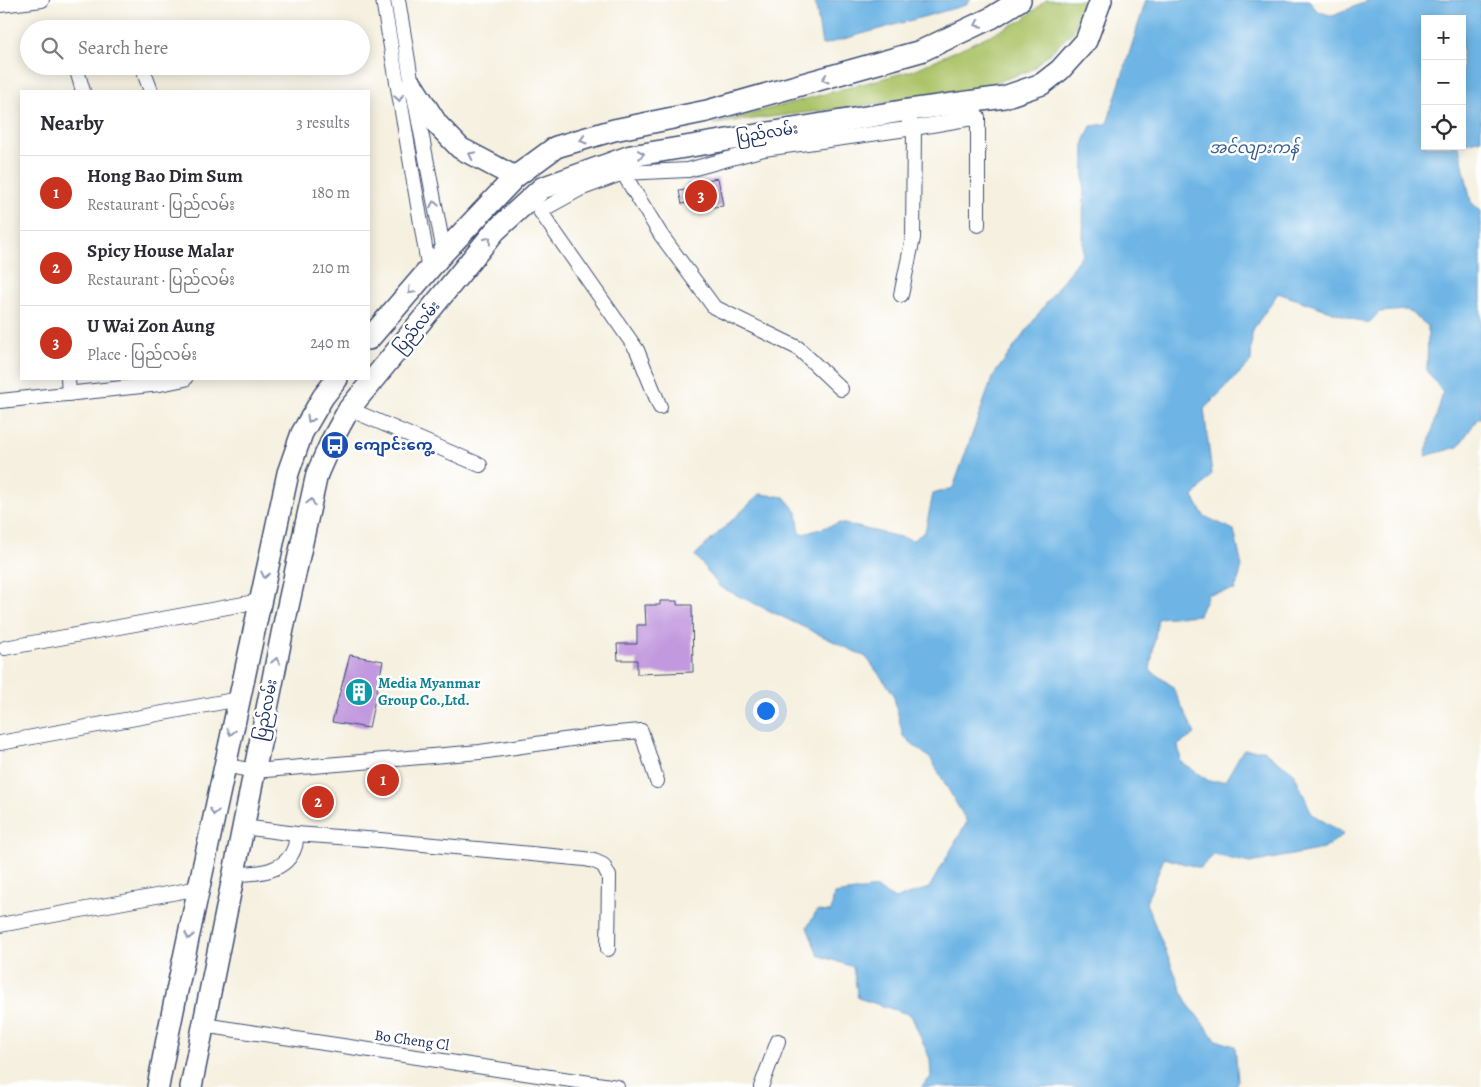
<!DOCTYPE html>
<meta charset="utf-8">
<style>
:root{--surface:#fff;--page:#f7f7f7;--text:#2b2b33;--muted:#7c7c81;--line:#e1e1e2;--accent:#c8321e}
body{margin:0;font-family:Alegreya,"Noto Sans Myanmar",serif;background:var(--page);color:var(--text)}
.controls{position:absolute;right:15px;top:15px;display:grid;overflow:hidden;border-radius:0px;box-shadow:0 2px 12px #0003}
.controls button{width:45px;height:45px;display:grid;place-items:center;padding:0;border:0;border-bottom:1px solid var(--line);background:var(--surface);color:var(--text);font:25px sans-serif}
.you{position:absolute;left:765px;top:710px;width:18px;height:18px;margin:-12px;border:4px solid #fff;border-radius:50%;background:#1a73e8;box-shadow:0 0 0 8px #1a73e833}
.badge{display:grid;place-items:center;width:32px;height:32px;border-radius:50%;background:var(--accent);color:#fff;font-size:16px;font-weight:700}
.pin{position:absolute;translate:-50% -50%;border:2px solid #fff;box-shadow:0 1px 5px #0006}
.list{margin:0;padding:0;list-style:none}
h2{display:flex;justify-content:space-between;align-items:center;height:65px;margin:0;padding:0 20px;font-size:21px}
h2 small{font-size:16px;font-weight:400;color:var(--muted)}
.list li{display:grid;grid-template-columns:32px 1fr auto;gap:15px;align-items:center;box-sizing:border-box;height:75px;padding:0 20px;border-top:1px solid var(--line)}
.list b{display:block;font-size:19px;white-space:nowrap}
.list p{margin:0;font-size:16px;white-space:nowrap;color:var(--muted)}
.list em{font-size:16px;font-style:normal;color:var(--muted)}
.icon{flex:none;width:28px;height:28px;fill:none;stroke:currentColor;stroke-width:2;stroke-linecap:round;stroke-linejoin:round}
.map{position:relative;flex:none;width:1481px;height:1087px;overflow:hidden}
.search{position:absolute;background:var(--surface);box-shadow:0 2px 12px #0003;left:20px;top:20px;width:350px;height:55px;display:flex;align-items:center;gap:12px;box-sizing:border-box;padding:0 18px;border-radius:28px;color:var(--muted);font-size:19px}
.panel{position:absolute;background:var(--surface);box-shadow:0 2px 12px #0003;left:20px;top:90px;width:350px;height:290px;border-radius:0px}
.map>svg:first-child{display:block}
.green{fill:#acc469;stroke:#647a64}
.water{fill:#6eb5e5;stroke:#4472a2}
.building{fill:#c299de}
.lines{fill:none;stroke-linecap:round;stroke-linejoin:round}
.minor-casing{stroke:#3c4c71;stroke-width:16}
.highway-casing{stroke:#3c4c71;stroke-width:24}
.minor{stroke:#fff;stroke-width:14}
.highway{stroke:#fff;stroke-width:21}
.oneway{stroke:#8d97ae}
.labels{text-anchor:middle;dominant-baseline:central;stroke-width:5;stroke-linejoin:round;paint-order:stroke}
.street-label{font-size:15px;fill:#1b2f5e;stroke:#fff}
.transit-label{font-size:15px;font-weight:bold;fill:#164399;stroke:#fff;text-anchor:start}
.culture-label{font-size:15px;font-weight:bold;fill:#0d838f;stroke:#fff;text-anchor:start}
.water-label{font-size:16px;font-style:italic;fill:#385e8d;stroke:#fff}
</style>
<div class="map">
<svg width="1481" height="1087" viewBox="0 0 1481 1087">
<rect width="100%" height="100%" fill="#fff"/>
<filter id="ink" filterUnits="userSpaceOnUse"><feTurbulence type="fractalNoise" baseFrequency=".02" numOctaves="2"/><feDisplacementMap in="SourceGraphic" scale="10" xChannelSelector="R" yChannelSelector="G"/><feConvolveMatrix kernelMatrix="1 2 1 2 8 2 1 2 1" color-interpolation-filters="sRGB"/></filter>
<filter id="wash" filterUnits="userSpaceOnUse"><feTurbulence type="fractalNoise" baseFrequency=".0096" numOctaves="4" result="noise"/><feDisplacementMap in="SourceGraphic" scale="20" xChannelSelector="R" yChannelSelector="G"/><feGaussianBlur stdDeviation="1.12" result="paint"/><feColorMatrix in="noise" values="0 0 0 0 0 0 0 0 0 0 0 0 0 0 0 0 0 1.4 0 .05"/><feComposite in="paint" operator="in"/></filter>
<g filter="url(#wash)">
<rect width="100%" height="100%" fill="#f5f0df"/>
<!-- green -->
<path class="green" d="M1046,0H1083L1074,31L1031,70L966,93L713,124L914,70L1023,20Z"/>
<!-- water -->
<g class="water">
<path d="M815,0H971L966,5L822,45Z"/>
<path d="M1146,0H1309L1317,11L1333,16L1369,0H1481V139L1462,144V19H1425V146H1459L1471,202L1481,211V418H1478L1458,447L1425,456L1443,393L1427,370L1428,326L1407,310L1379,312L1368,324L1278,293L1252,331L1251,362L1204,409L1212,474L1193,497L1204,516L1234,530L1242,567L1235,590L1208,594L1199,615L1158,618L1150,670L1172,686L1195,734L1178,745L1181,762L1209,781H1225L1243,750H1263L1294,773L1312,814L1344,834L1323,849L1250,863L1214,855L1200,868L1164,858L1146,903L1187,1003L1216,1040L1235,1046L1238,1080L1234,1087H921L931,1077L930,1059L911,1015L858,998L853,967L818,955L807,927L817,911L831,912L834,894L876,888L895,899L929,888L967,822L931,759L903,736L893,693L866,657L720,587L695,555L760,494L784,497L797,512L800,535L840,523L913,540L925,532L933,494L953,488L993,376L1083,253L1084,142L1091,126L1107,124Z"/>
</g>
<g id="blocks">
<!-- building -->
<g class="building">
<path d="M718,178L723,206L694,209L693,202L682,204L679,191L690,189L688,183Z"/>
<path d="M660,601H677V605H692L693,672L637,674V660H618L617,644H637V625H646L645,605H660Z"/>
<path d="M350,655L383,661L369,728L332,722Z"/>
</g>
</g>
</g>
<g filter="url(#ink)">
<use href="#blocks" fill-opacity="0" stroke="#3c4c71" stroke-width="1"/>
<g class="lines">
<defs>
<g id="minor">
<path d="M383,0L429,270"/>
<path d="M398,0L412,85L444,252"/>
<path d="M0,5L42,0"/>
<path d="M78,74L83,91"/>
<path d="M145,75L151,91"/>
<path d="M623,173L661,235L714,307L798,348L841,389"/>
<path d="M901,295L913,238L914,128L909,121"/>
<path d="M68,379L69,394"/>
<path d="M0,401L160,384L185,379"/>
<path d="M660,407L637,350L540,211L580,189L623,173L688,170L764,149L914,128L978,117V225"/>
<path d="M349,409L480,465"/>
<path d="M5,648L260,601"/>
<path d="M0,743L239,699"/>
<path d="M224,765L254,771L480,752L606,734L641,731L657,781"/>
<path d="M243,827L296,834L380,840L585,859L594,861L603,865L609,876L608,949"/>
<path d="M233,874C256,874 287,873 295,846C296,843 296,838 296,834"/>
<path d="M0,925L199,888"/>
<path d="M203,1025L617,1087"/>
<path d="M761,1087L778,1041"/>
</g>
<g id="highway">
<path d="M412,85L437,124L460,148L515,177"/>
<path d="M369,339L444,252L515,177L556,147L614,130L707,111L921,51L991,18L1020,0"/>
<path d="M158,1087C170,1020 185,954 199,887C228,749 258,611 288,473L302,433L323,397L337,379"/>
<path d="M191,1087L283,629L317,474L332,440L349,409L495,231L542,188L631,156L902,111L1004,97L1042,84L1060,70L1086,41L1101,0"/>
</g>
</defs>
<!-- minor casing -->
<use href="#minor" class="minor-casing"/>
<!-- highway casing -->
<use href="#highway" class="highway-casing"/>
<!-- minor -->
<use href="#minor" class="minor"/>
<!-- highway -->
<use href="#highway" class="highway"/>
</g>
<!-- one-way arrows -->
<defs><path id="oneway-chevron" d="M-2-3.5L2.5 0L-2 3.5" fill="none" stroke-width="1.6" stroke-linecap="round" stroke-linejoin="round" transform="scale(1.25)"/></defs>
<g class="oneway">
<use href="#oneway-chevron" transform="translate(978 24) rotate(154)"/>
<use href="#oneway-chevron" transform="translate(825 79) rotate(164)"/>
<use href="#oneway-chevron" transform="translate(399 98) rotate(81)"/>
<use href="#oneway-chevron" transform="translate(583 140) rotate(163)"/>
<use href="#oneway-chevron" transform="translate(641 154) rotate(-9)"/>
<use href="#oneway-chevron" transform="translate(472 155) rotate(-153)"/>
<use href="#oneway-chevron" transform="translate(434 204) rotate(-101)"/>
<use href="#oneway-chevron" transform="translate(488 240) rotate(-51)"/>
<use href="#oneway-chevron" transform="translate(411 291) rotate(132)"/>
<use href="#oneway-chevron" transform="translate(310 419) rotate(120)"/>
<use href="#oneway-chevron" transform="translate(311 502) rotate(-77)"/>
<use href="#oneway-chevron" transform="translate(265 575) rotate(102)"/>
<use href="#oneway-chevron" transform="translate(276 661) rotate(-79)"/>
<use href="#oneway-chevron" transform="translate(231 732) rotate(103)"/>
<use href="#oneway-chevron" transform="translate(214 812) rotate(101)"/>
<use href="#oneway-chevron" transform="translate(189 936) rotate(102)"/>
</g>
</g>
<!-- icons -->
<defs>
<symbol id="bus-disc" viewBox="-11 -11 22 22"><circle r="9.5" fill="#1a4fb4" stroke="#fff"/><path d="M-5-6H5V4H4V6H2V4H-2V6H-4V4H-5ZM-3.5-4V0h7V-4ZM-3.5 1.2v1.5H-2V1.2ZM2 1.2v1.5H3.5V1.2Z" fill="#fff"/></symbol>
<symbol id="building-disc" viewBox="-11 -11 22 22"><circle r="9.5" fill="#0f9aa8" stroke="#fff"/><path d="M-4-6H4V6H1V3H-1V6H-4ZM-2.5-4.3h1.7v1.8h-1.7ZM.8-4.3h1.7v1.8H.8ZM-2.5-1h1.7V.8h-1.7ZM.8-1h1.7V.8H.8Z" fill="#fff"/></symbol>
</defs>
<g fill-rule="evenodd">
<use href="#bus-disc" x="319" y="429" width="32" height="32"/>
<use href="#building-disc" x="343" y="676" width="32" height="32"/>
</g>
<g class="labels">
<!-- street labels -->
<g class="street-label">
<text transform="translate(767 133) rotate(-9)">ပြည်လမ်း</text>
<text transform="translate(417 327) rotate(-51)">ပြည်လမ်း</text>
<text transform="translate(266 710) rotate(-79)">ပြည်လမ်း</text>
<text transform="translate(412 1040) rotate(8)">Bo Cheng Cl</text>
</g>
<!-- transit labels -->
<g class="transit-label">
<text x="354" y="445">ကျောင်းကွေ့</text>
</g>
<!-- culture labels -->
<g class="culture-label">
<text x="378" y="683">Media Myanmar<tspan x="378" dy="17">Group Co.,Ltd.</tspan></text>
</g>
<!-- water labels -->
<g class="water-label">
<text x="1254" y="148">အင်လျားကန်</text>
</g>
</g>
</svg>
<div class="controls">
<button>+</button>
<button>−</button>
<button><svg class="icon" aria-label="locate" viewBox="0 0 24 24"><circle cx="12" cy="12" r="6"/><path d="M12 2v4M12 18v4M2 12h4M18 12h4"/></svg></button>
</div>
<div class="you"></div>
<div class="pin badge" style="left:383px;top:780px">1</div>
<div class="pin badge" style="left:318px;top:802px">2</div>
<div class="pin badge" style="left:701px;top:196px">3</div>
<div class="search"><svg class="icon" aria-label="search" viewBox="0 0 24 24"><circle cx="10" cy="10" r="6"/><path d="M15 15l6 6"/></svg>Search here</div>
<section class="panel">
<h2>Nearby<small>3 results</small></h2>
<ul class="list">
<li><span class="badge">1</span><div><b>Hong Bao Dim Sum</b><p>Restaurant · ပြည်လမ်း</p></div><em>180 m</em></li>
<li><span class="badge">2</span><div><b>Spicy House Malar</b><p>Restaurant · ပြည်လမ်း</p></div><em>210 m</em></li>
<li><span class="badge">3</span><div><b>U Wai Zon Aung</b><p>Place · ပြည်လမ်း</p></div><em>240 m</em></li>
</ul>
</section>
</div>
